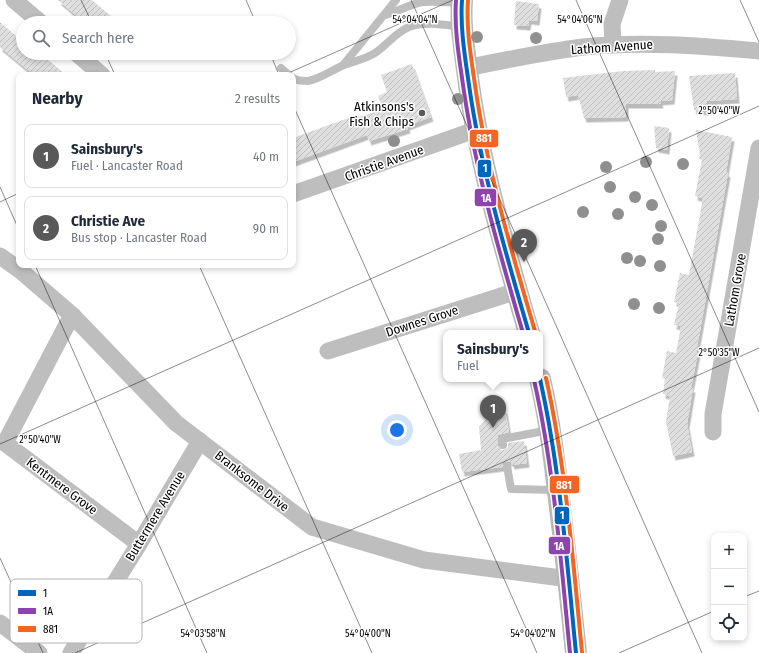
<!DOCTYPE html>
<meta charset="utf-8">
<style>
:root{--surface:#fff;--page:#f2f2f3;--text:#1f2937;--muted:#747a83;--line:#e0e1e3;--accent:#595959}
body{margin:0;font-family:"Fira Sans Condensed",sans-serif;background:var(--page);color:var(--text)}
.controls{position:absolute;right:12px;bottom:12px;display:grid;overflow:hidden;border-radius:8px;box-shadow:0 2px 6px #0003}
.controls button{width:36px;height:36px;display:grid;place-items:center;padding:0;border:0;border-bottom:1px solid var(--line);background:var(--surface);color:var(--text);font:20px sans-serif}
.you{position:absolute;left:397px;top:430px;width:14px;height:14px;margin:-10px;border:3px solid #fff;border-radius:50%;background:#1a73e8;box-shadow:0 0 0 6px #1a73e833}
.badge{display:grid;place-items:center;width:26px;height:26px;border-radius:50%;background:var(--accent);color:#fff;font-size:13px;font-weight:700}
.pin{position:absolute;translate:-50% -33px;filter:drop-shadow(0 1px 2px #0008)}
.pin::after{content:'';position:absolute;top:21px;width:14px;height:12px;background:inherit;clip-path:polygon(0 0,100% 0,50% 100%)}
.popup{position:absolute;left:443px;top:330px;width:100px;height:52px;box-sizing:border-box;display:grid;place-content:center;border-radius:8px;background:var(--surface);filter:drop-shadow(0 1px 3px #0005);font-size:13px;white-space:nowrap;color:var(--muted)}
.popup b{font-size:15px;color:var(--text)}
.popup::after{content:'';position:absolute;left:50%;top:100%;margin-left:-8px;border:8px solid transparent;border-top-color:var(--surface)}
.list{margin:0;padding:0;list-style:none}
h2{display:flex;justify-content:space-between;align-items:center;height:52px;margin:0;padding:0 16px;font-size:17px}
h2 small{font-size:13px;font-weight:400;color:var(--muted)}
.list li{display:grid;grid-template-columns:26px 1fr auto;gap:12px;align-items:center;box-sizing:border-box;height:64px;margin:0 8px 8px;padding:0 8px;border:1px solid var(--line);border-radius:8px}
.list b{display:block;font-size:15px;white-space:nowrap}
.list p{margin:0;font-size:13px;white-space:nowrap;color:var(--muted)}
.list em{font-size:13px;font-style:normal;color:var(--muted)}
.icon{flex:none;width:22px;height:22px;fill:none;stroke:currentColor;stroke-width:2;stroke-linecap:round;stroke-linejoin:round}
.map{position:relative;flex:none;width:759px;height:653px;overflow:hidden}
.search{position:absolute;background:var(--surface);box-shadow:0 2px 6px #0003;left:16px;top:16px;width:280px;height:44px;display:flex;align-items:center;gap:10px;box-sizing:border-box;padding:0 14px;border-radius:22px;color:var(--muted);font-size:15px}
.panel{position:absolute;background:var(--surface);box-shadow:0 2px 6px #0003;left:16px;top:72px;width:280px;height:196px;border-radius:8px}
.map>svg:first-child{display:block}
.building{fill:url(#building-hatch);filter:url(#shadow)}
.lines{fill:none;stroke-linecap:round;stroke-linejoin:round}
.service{stroke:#bebebe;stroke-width:8}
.minor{stroke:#bebebe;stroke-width:17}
.secondary{stroke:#b8b8b8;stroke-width:22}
.bus-1-casing{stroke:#fff;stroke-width:7}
.bus-2-casing{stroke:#fff;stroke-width:7}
.bus-3-casing{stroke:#fff;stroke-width:7}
.bus-1{stroke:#0065bd;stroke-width:4}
.bus-2{stroke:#8e44ad;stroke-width:4}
.bus-3{stroke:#f26522;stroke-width:4}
.tree{fill:#8f8f8f}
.ticks{fill:none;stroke:#000;stroke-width:1;stroke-opacity:0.45}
.poi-dot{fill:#595959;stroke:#fff;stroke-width:1.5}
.labels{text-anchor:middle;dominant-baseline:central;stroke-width:3;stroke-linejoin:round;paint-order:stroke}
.street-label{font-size:13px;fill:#000;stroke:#fff}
.poi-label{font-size:13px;fill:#000;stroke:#fff;text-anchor:end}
.key{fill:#fff;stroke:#b2b2b2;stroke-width:1}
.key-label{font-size:11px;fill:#000}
.ticks-label{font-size:10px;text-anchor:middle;fill:#000;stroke:#fff;stroke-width:3;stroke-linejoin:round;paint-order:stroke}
.line-badge{stroke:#fff;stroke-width:1.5}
.badge-label{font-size:11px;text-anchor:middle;font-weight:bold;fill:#fff}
</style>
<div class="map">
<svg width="759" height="653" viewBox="0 0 759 653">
<defs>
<pattern id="building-hatch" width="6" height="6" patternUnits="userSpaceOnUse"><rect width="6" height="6" fill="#dfdfdf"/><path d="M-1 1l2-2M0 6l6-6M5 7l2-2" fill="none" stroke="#bebebe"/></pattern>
<filter id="shadow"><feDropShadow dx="2.5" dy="4.5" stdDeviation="0" flood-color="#0004"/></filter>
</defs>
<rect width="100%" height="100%" fill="#fff"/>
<!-- building -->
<g class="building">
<path d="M58,0H92L119,23H85Z"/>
<path d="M516,1L539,4L537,21L529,20L528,26L514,25Z"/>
<path d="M0,22L23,42V53H40L66,75H34L0,47Z"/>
<path d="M412,64L431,117L407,126L408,129L369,141L367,135L293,162V138L351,117L352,119L383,109L378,96L387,92L381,75Z"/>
<path d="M655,70V72L675,71L672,100L660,101L661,104H626V117L584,118L578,95L566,97L563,78L623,71Z"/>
<path d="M735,73L737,99L707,101V111L694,110L689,76Z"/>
<path d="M654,126L669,128L667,150L656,148Z"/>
<path d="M696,130L732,137L726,172L728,173L700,331L696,352H698L691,388H693L687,424L692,452L673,456L666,422L670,396L663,394L665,379L662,378L667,351L676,353L681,326L674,325L679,303L674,302L680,273L689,275L703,198L695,196L702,160L699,159L700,155Z"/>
<path d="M505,409L509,432L498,435L497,440L498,446L501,450H504L508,447V443L524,441L527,463L512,465L511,462L506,461L503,462L502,467L462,472L459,454L481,450L479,427L493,412Z"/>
</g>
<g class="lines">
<!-- service -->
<g class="service">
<path d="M385,15C397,12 406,6 418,3C431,0 448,3 462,3"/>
<path d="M344,64L396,0"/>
<path d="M281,68L289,75"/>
<path d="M293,78C297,81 302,81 308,81C320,79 332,70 344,65C354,61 366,59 375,53C387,45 396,32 409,27C425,21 445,25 461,27"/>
<path d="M503,445L502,439L549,430"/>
<path d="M507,466L511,489L557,490"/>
</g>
<!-- minor -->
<g class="minor">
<path d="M14,0L41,23"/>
<path d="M613,45L612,24L620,0"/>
<path d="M76,53L102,75"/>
<path d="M466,68C505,60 544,52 583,47C642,41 700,46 759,51"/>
<path d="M293,194L475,130"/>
<path d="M0,256L21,271L72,315L176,423L312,527L424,560L569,579"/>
<path d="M72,315L5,443L139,544"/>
<path d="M328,351L517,291"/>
<path d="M713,432V414L759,148"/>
<path d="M0,623L39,653"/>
<path d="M71,653L139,544L200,441"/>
</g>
<!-- secondary -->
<g class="secondary">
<path d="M462,0C460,24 464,46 467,70C478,159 504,246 529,333"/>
<path d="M540,379C550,421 555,465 560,508C566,556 571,605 576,653"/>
</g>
<defs>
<g id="bus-1">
<path d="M462,0C460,28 465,57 469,85C481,169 505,251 529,333"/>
<path d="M540,379C560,468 567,563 576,653"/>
</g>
<g id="bus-2">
<path d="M456,0C454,28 459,57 463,85C475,169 499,251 523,333"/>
<path d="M534,380C554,468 561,563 570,653"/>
</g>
<g id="bus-3">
<path d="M468,0C466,29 471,57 475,85C487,169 511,250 535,331"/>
<path d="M546,378C566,467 573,562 582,652"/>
</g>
</defs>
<!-- bus-1 casing -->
<use href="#bus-1" class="bus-1-casing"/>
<!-- bus-2 casing -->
<use href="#bus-2" class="bus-2-casing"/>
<!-- bus-3 casing -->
<use href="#bus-3" class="bus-3-casing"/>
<!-- bus-1 -->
<use href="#bus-1" class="bus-1"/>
<!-- bus-2 -->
<use href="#bus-2" class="bus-2"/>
<!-- bus-3 -->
<use href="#bus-3" class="bus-3"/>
</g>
<!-- trees -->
<g class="tree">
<circle cx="477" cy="37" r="6"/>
<circle cx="536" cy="38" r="6"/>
<circle cx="458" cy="99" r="6"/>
<circle cx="394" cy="141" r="6"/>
<circle cx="646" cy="162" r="6"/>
<circle cx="683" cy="164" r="6"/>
<circle cx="606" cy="167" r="6"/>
<circle cx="610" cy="187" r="6"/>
<circle cx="635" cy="197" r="6"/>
<circle cx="652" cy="205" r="6"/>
<circle cx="583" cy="212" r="6"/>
<circle cx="618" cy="214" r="6"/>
<circle cx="661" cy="226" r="6"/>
<circle cx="658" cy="239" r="6"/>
<circle cx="627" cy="258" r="6"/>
<circle cx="640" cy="261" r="6"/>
<circle cx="660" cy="266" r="6"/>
<circle cx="634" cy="304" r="6"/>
<circle cx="659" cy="308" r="6"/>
</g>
<!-- ticks -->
<path class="ticks" d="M81,0L92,23M246,0L256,23M411,0L702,653M576,0L759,412M740,0L759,42M105,53L115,75M270,53L279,75M284,75L453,0M293,105L537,653M0,187L19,230M0,202L19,193M35,265L207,653M199,265L372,653M0,444L759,106M0,558L43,653M744,597L759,591M75,653L759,348M619,653L714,611"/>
<!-- markers -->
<circle class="poi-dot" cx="422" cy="113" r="4"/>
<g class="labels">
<!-- street labels -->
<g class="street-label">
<text transform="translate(612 47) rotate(-4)">Lathom Avenue</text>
<text transform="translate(384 163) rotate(-20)">Christie Avenue</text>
<text transform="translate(735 290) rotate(-80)">Lathom Grove</text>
<text transform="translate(422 321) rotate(-18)">Downes Grove</text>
<text transform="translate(252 481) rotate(38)">Branksome Drive</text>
<text transform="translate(62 486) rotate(37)">Kentmere Grove</text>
<text transform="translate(155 516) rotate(-59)">Buttermere Avenue</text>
</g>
<!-- poi labels -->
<g class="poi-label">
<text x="414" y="106">Atkinsons's<tspan x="414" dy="15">Fish &amp; Chips</tspan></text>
</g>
</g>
<!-- legend -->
<rect x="10" y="579" width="132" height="64" rx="6" class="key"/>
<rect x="18" y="590" width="18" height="6" fill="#0065bd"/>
<rect x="18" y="608" width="18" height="6" fill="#8e44ad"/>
<rect x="18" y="626" width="18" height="6" fill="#f26522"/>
<g class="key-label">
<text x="43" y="597">1</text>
<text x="43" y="615">1A</text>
<text x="43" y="633">881</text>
</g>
<g class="ticks-label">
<text x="580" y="23">54°04'06"N</text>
<text x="415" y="23">54°04'04"N</text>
<text x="719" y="114">2°50'40"W</text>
<text x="719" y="356">2°50'35"W</text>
<text x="40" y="443">2°50'40"W</text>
<text x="203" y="637">54°03'58"N</text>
<text x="368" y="637">54°04'00"N</text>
<text x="533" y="637">54°04'02"N</text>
</g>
<g class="line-badge">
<rect x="469" y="129" width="30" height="19" rx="4" fill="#f26522"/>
<rect x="477" y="159" width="15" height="19" rx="4" fill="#0065bd"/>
<rect x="474" y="188" width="23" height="19" rx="4" fill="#8e44ad"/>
<rect x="549" y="475" width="31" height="19" rx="4" fill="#f26522"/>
<rect x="554" y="506" width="16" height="19" rx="4" fill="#0065bd"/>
<rect x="548" y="536" width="23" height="19" rx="4" fill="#8e44ad"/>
</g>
<g class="badge-label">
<text x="484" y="142">881</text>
<text x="485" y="172">1</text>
<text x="486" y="202">1A</text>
<text x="564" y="489">881</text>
<text x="562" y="519">1</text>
<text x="559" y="550">1A</text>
</g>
</svg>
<div class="controls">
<button>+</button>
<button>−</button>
<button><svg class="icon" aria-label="locate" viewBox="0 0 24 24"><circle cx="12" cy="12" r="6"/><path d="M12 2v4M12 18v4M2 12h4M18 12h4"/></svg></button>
</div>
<div class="you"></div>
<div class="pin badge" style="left:493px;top:428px">1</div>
<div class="popup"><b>Sainsbury's</b>Fuel</div>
<div class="pin badge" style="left:524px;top:262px">2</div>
<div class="search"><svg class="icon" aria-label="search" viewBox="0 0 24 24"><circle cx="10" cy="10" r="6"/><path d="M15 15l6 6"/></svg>Search here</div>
<section class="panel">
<h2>Nearby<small>2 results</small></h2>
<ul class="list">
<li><span class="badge">1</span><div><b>Sainsbury's</b><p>Fuel · Lancaster Road</p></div><em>40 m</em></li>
<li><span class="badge">2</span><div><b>Christie Ave</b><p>Bus stop · Lancaster Road</p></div><em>90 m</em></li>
</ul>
</section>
</div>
